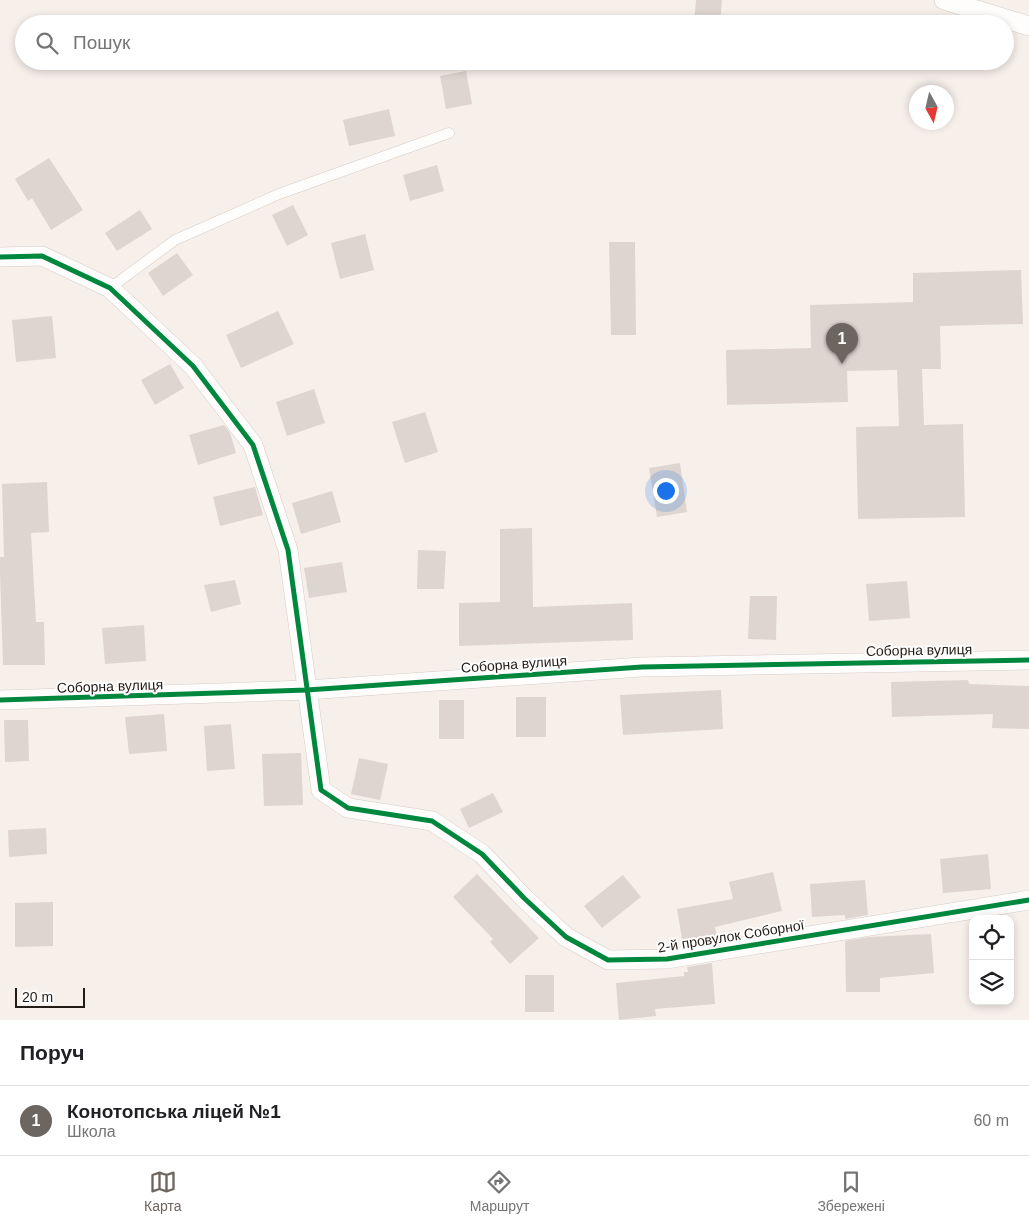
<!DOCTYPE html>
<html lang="uk">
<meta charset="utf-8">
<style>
:root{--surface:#fff;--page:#f6f6f6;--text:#202124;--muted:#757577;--line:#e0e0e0;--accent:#6d6560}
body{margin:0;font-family:Helvetica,sans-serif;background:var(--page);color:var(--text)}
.controls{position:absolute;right:15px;bottom:15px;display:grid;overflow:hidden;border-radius:10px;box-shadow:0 2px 8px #0003}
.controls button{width:45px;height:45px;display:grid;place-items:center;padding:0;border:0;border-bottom:1px solid var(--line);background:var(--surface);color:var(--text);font:25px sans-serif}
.compass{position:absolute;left:909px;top:85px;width:45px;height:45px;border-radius:50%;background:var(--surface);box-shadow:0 2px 8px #0003;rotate:172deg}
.scale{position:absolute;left:15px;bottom:12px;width:70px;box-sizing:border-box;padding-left:5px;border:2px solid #231b15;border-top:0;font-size:14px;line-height:18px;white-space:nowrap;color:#231b15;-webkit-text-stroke:4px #fefefe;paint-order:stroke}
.you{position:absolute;left:665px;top:490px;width:18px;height:18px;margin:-12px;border:4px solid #fff;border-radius:50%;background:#1a73e8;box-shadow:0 0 0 8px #1a73e833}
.badge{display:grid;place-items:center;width:32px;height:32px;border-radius:50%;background:var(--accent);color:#fff;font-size:16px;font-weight:700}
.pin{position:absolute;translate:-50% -41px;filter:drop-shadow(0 1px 2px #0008)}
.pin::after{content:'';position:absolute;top:26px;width:18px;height:15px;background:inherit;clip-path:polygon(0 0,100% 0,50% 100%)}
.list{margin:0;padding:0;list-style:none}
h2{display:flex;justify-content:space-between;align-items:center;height:65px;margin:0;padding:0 20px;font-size:21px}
h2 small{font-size:16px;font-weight:400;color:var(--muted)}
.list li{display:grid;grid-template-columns:32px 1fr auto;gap:15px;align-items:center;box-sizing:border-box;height:70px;padding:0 20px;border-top:1px solid var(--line)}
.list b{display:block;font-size:19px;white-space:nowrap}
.list p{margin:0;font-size:16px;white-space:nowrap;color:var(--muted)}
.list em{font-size:16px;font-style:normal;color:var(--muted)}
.icon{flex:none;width:28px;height:28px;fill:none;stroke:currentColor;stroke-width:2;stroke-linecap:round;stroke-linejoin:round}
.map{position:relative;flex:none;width:1029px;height:1020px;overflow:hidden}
.search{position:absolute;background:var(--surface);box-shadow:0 2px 8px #0003;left:15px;right:15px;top:15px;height:55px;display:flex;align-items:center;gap:12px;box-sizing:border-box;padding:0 18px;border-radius:28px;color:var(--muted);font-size:19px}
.sheet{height:135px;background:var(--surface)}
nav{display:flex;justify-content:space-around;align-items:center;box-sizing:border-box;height:70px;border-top:1px solid var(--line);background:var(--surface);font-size:14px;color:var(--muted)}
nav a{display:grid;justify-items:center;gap:2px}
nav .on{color:var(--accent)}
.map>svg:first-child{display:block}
.building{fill:#ded5d0}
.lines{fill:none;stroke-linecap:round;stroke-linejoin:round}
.lane-casing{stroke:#d4ccc7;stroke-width:11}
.street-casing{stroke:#d4ccc7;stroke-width:20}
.lane{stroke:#fefdfc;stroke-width:10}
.street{stroke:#fefdfc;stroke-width:19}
.cycleway-casing{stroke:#fefefe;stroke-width:8}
.cycleway{stroke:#00873e;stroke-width:5}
.labels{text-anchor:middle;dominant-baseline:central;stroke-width:4;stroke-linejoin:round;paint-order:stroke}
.street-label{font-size:14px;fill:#231b15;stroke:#fefefe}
</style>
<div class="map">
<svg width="1029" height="1020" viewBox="0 0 1029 1020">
<rect width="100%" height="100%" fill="#f7efea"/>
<!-- building -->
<g class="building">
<path d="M696,0H722L720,24H694Z"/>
<path d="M466,71L472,104L446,109L440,76Z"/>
<path d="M922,87L943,92H921Z"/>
<path d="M389,109L395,136L349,146L343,120Z"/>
<path d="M49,158L83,210L51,230L32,198L28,201L15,179Z"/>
<path d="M437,165L444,191L410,201L403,175Z"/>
<path d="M293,205L308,235L287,246L272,215Z"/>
<path d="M140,210L152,229L117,251L105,233Z"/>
<path d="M365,234L374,270L340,279L331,243Z"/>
<path d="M609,242H635L636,335H611Z"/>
<path d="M177,253L193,275L163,296L148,273Z"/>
<path d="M1021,270L1023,324L940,326L941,369H922L924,425L963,424L965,517L858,519L856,427L899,426L897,370L847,371L848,402L727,405L726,350L811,348L810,305L913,302V273Z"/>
<path d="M278,311L294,344L241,368L226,335Z"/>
<path d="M52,316L56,358L16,362L12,320Z"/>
<path d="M170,364L184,388L155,405L141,380Z"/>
<path d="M314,389L325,423L287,436L276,402Z"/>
<path d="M425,412L438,452L405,463L392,422Z"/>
<path d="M224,425L230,433L236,453L198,465L189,435Z"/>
<path d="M680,463L687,512L657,517L649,468Z"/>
<path d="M47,482L49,532L31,533L36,622H44L45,665H3L0,573V557H4L2,484Z"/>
<path d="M255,487L263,515L220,526L213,497Z"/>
<path d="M332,491L341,522L301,534L292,503Z"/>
<path d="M532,528L533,607L632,603L633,640L459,646V603L500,602V529Z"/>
<path d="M418,550L446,551L444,589H417Z"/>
<path d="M342,562L347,592L309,598L304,568Z"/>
<path d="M235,580L241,604L211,612L204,585Z"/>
<path d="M907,581L910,618L869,621L866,584Z"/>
<path d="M750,596H777L776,640L748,639Z"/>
<path d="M144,625L146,661L105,664L102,628Z"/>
<path d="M968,680L969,684L1029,686V729L992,728L993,714L892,717L891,682Z"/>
<path d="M721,690L723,729L623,735L620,695Z"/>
<rect x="516" y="697" width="30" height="40"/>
<rect x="439" y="700" width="25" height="39"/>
<path d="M164,714L167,751L129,754L125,717Z"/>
<path d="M4,720H28L29,761L5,762Z"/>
<path d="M231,724L235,769L207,771L204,726Z"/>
<path d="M301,753L303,805L264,806L262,754Z"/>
<path d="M359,758L388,764L380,800L351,794Z"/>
<path d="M493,793L503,812L469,828L460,809Z"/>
<path d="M46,828L47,854L9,857L8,830Z"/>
<path d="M988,854L991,889L943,893L940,859Z"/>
<path d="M773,872L782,911L715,927L717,937L710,938V941L683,945L677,909L733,899L729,882Z"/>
<path d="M477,874L539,938L510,964L490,942L493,939L453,897Z"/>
<path d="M623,875L641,897L602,928L584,906Z"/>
<path d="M865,880L868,915L845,919V915L812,917L810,884Z"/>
<path d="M53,902V946L15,947V903Z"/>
<path d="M931,934L934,973L880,978V992H846L845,941L869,937Z"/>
<path d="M712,963L715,1004L655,1009L656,1016L619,1020L616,983L684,976V972H688L687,967Z"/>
<rect x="525" y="975" width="29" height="37"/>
</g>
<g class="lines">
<defs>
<path id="lane" d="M110,288L175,240L279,194L449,133"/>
<g id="street">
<path d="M944,0L1029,26"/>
<path d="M0,257L42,256L110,288L193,366L253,445L288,550L321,790L348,808L432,821L482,854L524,898L566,937L608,960L667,959L1029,900"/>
<path d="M0,700L307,690L642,667L1029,660"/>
</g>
</defs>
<!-- lane casing -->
<use href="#lane" class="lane-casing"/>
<!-- street casing -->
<use href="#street" class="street-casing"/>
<!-- lane -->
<use href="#lane" class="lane"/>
<!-- street -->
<use href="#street" class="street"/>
<defs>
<g id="cycleway">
<path d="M0,257L42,256L110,288L193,366L253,445L288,550L321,790L348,808L432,821L482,854L524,898L566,937L608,960L667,959L1029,900"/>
<path d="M0,700L307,690L642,667L1029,660"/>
</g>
</defs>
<!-- cycleway casing -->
<use href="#cycleway" class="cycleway-casing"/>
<!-- cycleway -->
<use href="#cycleway" class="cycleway"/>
</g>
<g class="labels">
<!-- street labels -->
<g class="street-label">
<text transform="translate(919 650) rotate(-1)">Соборна вулиця</text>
<text transform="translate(514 664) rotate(-4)">Соборна вулиця</text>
<text transform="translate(110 686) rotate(-2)">Соборна вулиця</text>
<text transform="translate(731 936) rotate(-9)">2-й провулок Соборної</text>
</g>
</g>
</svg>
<div class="controls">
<button><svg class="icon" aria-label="locate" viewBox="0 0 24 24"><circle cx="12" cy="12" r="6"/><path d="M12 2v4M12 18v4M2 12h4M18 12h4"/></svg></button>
<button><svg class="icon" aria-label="layers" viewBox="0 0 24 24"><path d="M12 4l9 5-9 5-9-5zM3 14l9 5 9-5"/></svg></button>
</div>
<svg class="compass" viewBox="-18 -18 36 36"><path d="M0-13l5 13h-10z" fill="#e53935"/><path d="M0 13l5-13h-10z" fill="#757577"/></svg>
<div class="scale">20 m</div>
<div class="you"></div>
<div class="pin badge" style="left:842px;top:364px">1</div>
<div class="search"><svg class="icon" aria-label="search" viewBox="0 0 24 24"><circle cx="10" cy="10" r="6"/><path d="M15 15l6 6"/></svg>Пошук</div>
</div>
<section class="sheet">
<h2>Поруч<small></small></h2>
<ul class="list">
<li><span class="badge">1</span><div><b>Конотопська ліцей №1</b><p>Школа</p></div><em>60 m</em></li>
</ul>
</section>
<nav>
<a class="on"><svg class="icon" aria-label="map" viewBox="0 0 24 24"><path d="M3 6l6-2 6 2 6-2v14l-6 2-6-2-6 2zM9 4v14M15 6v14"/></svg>Карта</a>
<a><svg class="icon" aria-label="directions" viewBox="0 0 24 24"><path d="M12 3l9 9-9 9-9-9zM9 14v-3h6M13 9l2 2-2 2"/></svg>Маршрут</a>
<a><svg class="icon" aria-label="saved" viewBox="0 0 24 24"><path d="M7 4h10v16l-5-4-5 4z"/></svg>Збережені</a>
</nav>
